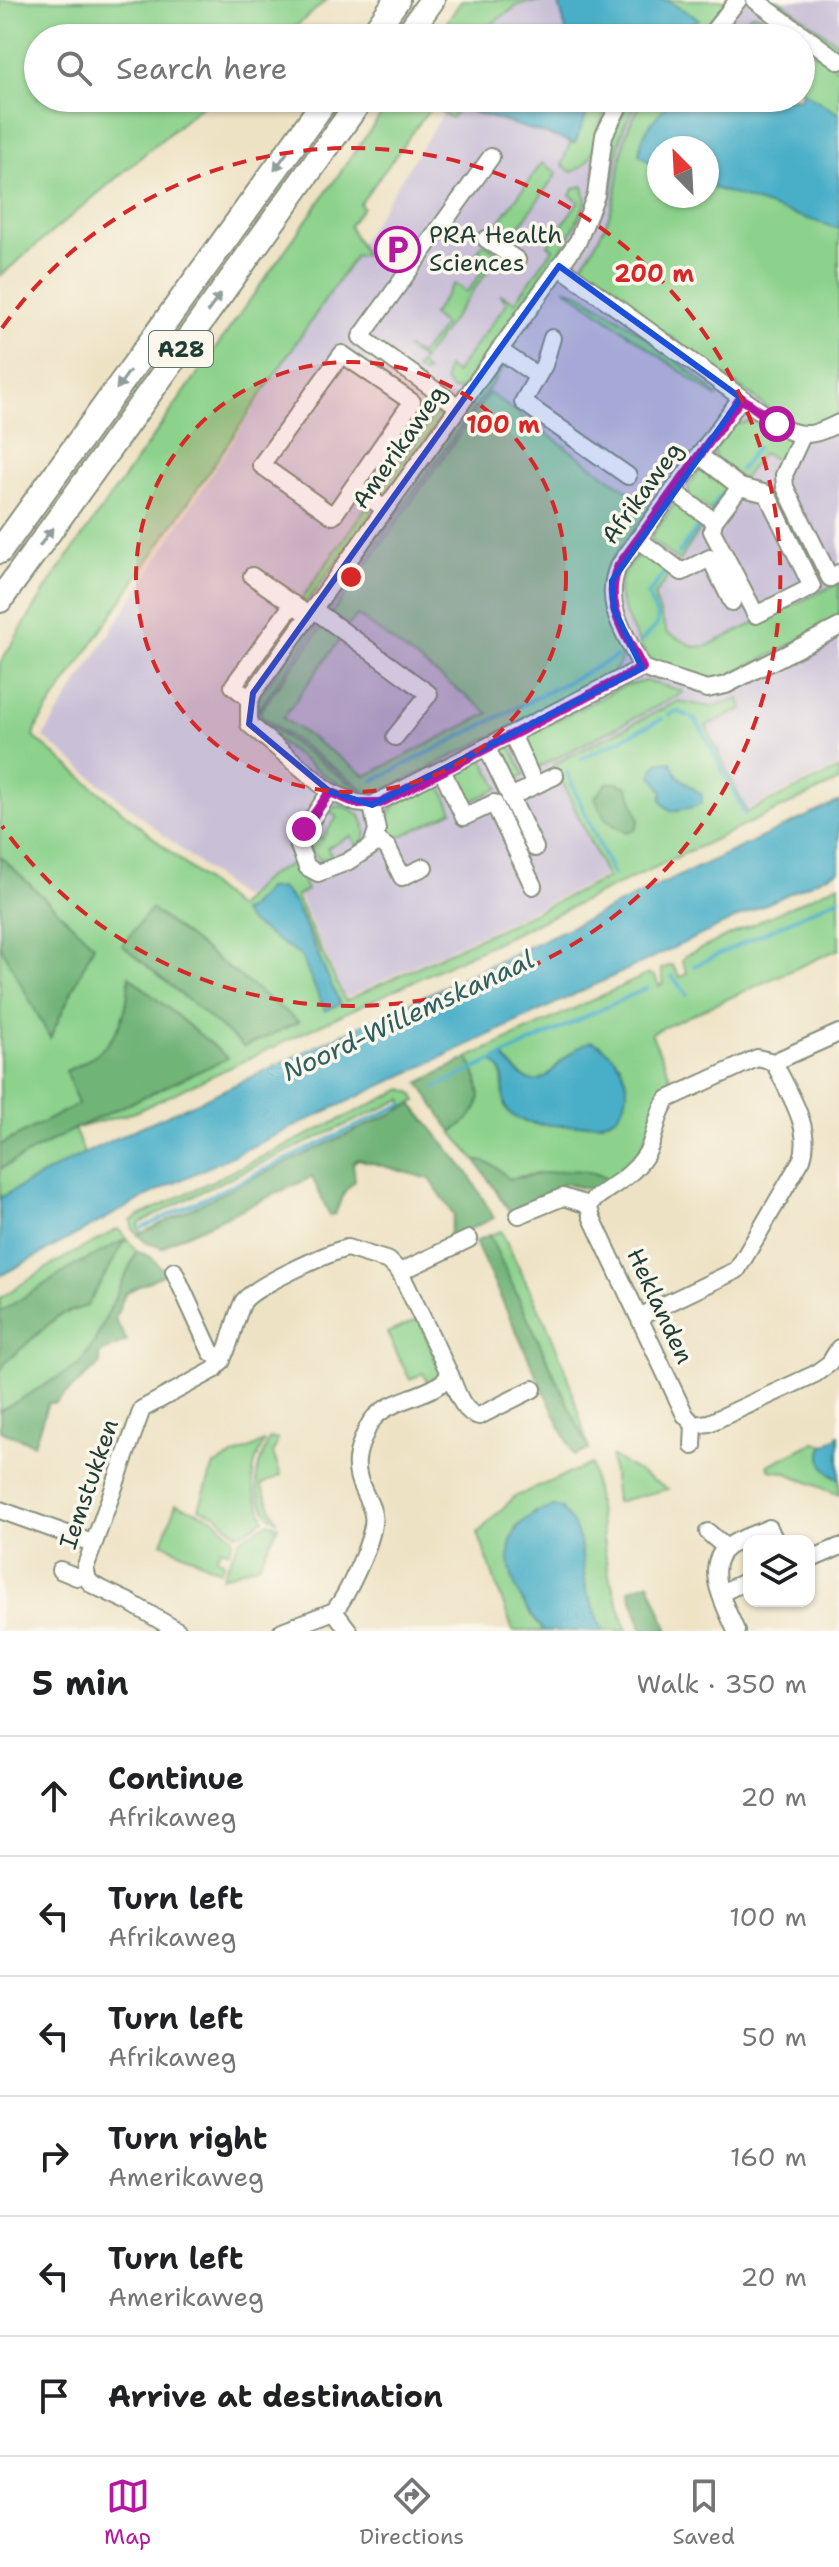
<!DOCTYPE html>
<meta charset="utf-8">
<style>
:root{--surface:#fff;--page:#f6f6f6;--text:#202124;--muted:#757577;--line:#e0e0e0;--accent:#b5179e}
body{margin:0;font-family:"Shantell Sans",sans-serif;background:var(--page);color:var(--text)}
.controls{position:absolute;right:24px;bottom:24px;display:grid;overflow:hidden;border-radius:16px;box-shadow:0 2px 6px #0004}
.controls button{width:72px;height:72px;display:grid;place-items:center;padding:0;border:0;border-bottom:2px solid var(--line);background:var(--surface);color:var(--text);font:40px sans-serif}
.compass{position:absolute;left:647px;top:136px;width:72px;height:72px;border-radius:50%;background:var(--surface);box-shadow:0 2px 6px #0004;rotate:336deg}
.stop{position:absolute;width:24px;height:24px;margin:-18px;border:6px solid #b5179e;border-radius:50%;background:#fff}
.stop.end{background:#b5179e;border-color:#fff;box-shadow:0 2px 8px #0008}
.list{margin:0;padding:0;list-style:none}
h2{display:flex;justify-content:space-between;align-items:center;height:104px;margin:0;padding:0 32px;font-size:34px}
h2 small{font-size:26px;font-weight:400;color:var(--muted)}
.list li{display:grid;grid-template-columns:52px 1fr auto;gap:24px;align-items:center;box-sizing:border-box;height:120px;padding:0 32px;border-top:2px solid var(--line)}
.list b{display:block;font-size:30px;white-space:nowrap}
.list p{margin:0;font-size:26px;white-space:nowrap;color:var(--muted)}
.list em{font-size:26px;font-style:normal;color:var(--muted)}
.icon{flex:none;width:44px;height:44px;fill:none;stroke:currentColor;stroke-width:2;stroke-linecap:round;stroke-linejoin:round}
.map{position:relative;flex:none;width:839px;height:1631px;overflow:hidden}
.search{position:absolute;background:var(--surface);box-shadow:0 2px 6px #0004;left:24px;right:24px;top:24px;height:88px;display:flex;align-items:center;gap:20px;box-sizing:border-box;padding:0 28px;border-radius:44px;color:var(--muted);font-size:30px}
.sheet{height:824px;background:var(--surface)}
nav{display:flex;justify-content:space-around;align-items:center;box-sizing:border-box;height:112px;border-top:2px solid var(--line);background:var(--surface);font-size:22px;color:var(--muted)}
nav a{display:grid;justify-items:center;gap:4px}
nav .on{color:var(--accent)}
.map>svg:first-child{display:block}
.industrial{fill:#c9bfd7;fill-rule:evenodd}
.green{fill:#8cd28c;stroke:#568860;stroke-width:2;fill-rule:evenodd}
.forest{fill:#71b478;stroke:#487856;stroke-width:2}
.water{fill:#49afc8;stroke:#34767e;stroke-width:2}
.lines{fill:none;stroke-linecap:round;stroke-linejoin:round}
.stream{stroke:#49afc8;stroke-width:4}
.minor-casing{stroke:#86907c;stroke-width:20}
.highway-casing{stroke:#86907c;stroke-width:28}
.minor{stroke:#fff;stroke-width:16}
.highway{stroke:#fff;stroke-width:24}
.oneway{fill:#8f9e9a}
.route{stroke:#b5179e;stroke-width:10}
.marked{fill:#1d4ed8;fill-opacity:0.2;stroke:#1d4ed8;stroke-width:6;stroke-linejoin:round}
.ring{fill:none;stroke:#d62828;stroke-width:4;stroke-dasharray:14 10}
.labels{text-anchor:middle;dominant-baseline:central;stroke-width:7;stroke-linejoin:round;paint-order:stroke}
.shield{fill:#fbf7ec;stroke:#61756b;stroke-width:2}
.shield-label{font-size:22px;font-weight:bold;fill:#1f3d34}
.poi-label{font-size:24px;fill:#1f3d34;stroke:#fbf7ec;text-anchor:start}
.street-label{font-size:24px;fill:#1f3d34;stroke:#fbf7ec}
.water-label{font-size:26px;font-style:italic;fill:#2c5f60;stroke:#fbf7ec}
.centre{fill:#d62828;stroke:#fbf7ec;stroke-width:4}
.ring-label{font-size:24px;text-anchor:middle;font-weight:bold;fill:#d62828;stroke:#fbf7ec;stroke-width:7;stroke-linejoin:round;paint-order:stroke}
</style>
<div class="map">
<svg width="839" height="1631" viewBox="0 0 839 1631">
<rect width="100%" height="100%" fill="#fbf7ec"/>
<filter id="ink" filterUnits="userSpaceOnUse"><feTurbulence type="fractalNoise" baseFrequency=".0125" numOctaves="2"/><feDisplacementMap in="SourceGraphic" scale="16" xChannelSelector="R" yChannelSelector="G"/><feConvolveMatrix kernelMatrix="1 2 1 2 8 2 1 2 1" color-interpolation-filters="sRGB"/></filter>
<filter id="wash" filterUnits="userSpaceOnUse"><feTurbulence type="fractalNoise" baseFrequency=".006" numOctaves="4" result="noise"/><feDisplacementMap in="SourceGraphic" scale="32" xChannelSelector="R" yChannelSelector="G"/><feGaussianBlur stdDeviation="1.8" result="paint"/><feColorMatrix in="noise" values="0 0 0 0 0 0 0 0 0 0 0 0 0 0 0 0 0 1.4 0 .05"/><feComposite in="paint" operator="in"/></filter>
<g filter="url(#wash)">
<rect width="100%" height="100%" fill="#eee2c4"/>
<!-- industrial -->
<path class="industrial" d="M516,0H839V766L345,998L289,873L240,897L43,737L446,109L433,104L430,98H801V38H471L508,12ZM659,148H707V196H659Z"/>
<!-- green -->
<g class="green">
<path d="M0,0H327L282,38H38V98H211L0,276Z"/>
<path d="M462,0H558L520,4L471,38H436Z"/>
<path d="M666,0H726L727,2L696,38H672L698,19Z"/>
<path d="M770,0H779L839,44V52Z"/>
<path d="M754,14L765,17L795,38H732L750,15Z"/>
<path d="M801,43L839,70V415L812,427L792,425L590,279L582,265C595,246 607,226 613,203C625,160 615,136 647,98H801ZM659,148H707V196H659Z"/>
<path d="M393,98H430L433,104L456,113L451,118L432,106L360,204L363,207L349,226L365,255L355,256L38,724L34,737L237,908C260,882 261,878 293,863L307,890L296,896L345,1001L607,878L554,764L678,701L711,707L739,699L743,709L706,726L747,812L839,769V781L135,1112L74,1129L84,1153L0,1198V1169L72,1130L227,1057L129,997C119,1037 104,1055 66,1071L79,1104L0,1145V945L50,1037L7,864L0,856V663L53,578ZM288,895L295,904L320,953L304,963L301,956L249,921L241,912ZM152,909L298,1022L123,945Z"/>
<path d="M593,98H613C607,108 601,118 598,129C591,152 596,161 572,172L562,165L570,143H575Z"/>
<path d="M632,98H641C612,136 620,155 610,197L604,195L613,131Z"/>
<path d="M542,163L557,173L510,240L518,247L516,250L489,236Z"/>
<path d="M583,186L586,202L569,238L461,389L452,390L445,381L447,367L455,373L507,303L500,294L515,302L553,249L548,245L579,201L570,195L575,188Z"/>
<path d="M484,243L500,254L419,365L427,372L424,374L416,370L422,359L406,348L420,355L444,325L432,315L454,284L467,292L489,262L477,252Z"/>
<path d="M566,289C586,290 708,380 718,398Z"/>
<path d="M504,367L328,611L325,606L494,369Z"/>
<path d="M489,393L652,508C638,526 608,559 603,580C595,619 649,650 603,680L382,792L370,794L261,716L260,711L323,625L341,638L283,718L366,776L489,713L357,615L348,626L331,614Z"/>
<path d="M444,403L445,411L387,494H378Z"/>
<path d="M749,421L762,423L789,440L792,444L782,462L762,453L743,479L715,458L714,450L733,426Z"/>
<path d="M704,470L733,490L715,514L690,497L688,487L699,471Z"/>
<path d="M681,503L705,522L679,561L652,541V536L673,506Z"/>
<path d="M366,507L370,509L371,515L307,602L300,601Z"/>
<path d="M645,552L671,573L654,596L667,633L695,647L707,646L839,583V619C815,631 732,679 711,680C699,681 662,670 653,662C643,654 618,604 619,591C620,577 633,556 645,552Z"/>
<path d="M314,620L319,623L257,711L258,699Z"/>
<path d="M646,681L683,691V693L533,770L522,738L624,686Z"/>
<path d="M257,717L365,794C340,793 286,746 264,730Z"/>
<path d="M510,745L525,775L509,782L496,753Z"/>
<path d="M482,758L499,788L466,804L454,780L455,773Z"/>
<path d="M435,782L440,784L453,811L390,842C375,807 410,795 435,782Z"/>
<path d="M339,806C356,808 368,819 365,837L358,847L351,836L327,848L333,859L321,860L310,851L307,839L311,832L322,839L337,817L328,810Z"/>
<path d="M839,884V949L651,1033L675,1087L659,1095C647,1137 646,1155 609,1181L598,1173H538L507,1179C498,1167 491,1162 476,1161L452,1132C486,1110 485,1093 468,1058L648,974L655,976L659,986L664,984L661,969L672,965L680,977L687,974L682,961L685,956ZM599,1044L620,1064L603,1123L540,1125L524,1122L505,1107L501,1070L506,1060C520,1074 533,1092 551,1073C555,1068 559,1062 564,1058C573,1052 588,1049 599,1044Z"/>
<path d="M403,1089L413,1093L417,1101L398,1110L405,1106L402,1099L208,1188L140,1223L138,1227L140,1232H145L138,1235L133,1229L131,1221L137,1217Z"/>
<path d="M118,1229L137,1251L94,1343L79,1365L0,1411V1372L6,1362L59,1315L87,1306L125,1241L76,1265L0,1312V1298L53,1264Z"/>
<path d="M501,1231L549,1329L568,1377L589,1449L489,1235Z"/>
<path d="M419,1319L441,1374L428,1382L423,1373L410,1380L387,1333Z"/>
<path d="M270,1438L278,1440L273,1453L281,1475L261,1485L277,1521C268,1516 266,1511 261,1501C251,1476 260,1461 270,1438Z"/>
<path d="M264,1442C246,1476 252,1485 264,1519L242,1533H236L215,1514L199,1508L214,1465Z"/>
<path d="M815,1442L826,1445L822,1448L832,1476L839,1479V1495L784,1472L770,1470L768,1465Z"/>
<path d="M611,1456L668,1489L616,1502Z"/>
<path d="M591,1464L608,1571L627,1631H603L586,1590L580,1541L537,1511L515,1528L517,1587L544,1631H513L478,1533L514,1497Z"/>
<path d="M176,1504L212,1517L233,1537L229,1551L221,1548L216,1557L224,1562L220,1571L162,1543Z"/>
<path d="M268,1523L278,1526L259,1564L222,1577L240,1539Z"/>
</g>
<!-- forest -->
<g class="forest">
<path d="M607,783H618L628,787L639,819L636,829L627,832C609,824 601,817 595,797Z"/>
<path d="M0,856L94,945L50,1038L0,945Z"/>
<path d="M151,909L299,1022L244,1047L122,945Z"/>
<path d="M129,976L228,1058L72,1130L0,1169V1145L78,1104L66,1071C112,1051 128,1026 129,976Z"/>
<path d="M468,1058C485,1093 486,1110 452,1132L419,1083Z"/>
<path d="M412,1104L468,1173L494,1218L448,1239L454,1215L430,1179L358,1159L353,1163L355,1181L345,1191L335,1214L330,1216L312,1177L170,1242L163,1248L145,1242L138,1235L243,1183Z"/>
<path d="M476,1161C491,1162 498,1167 508,1179C539,1177 581,1159 609,1181C594,1192 582,1189 566,1183L510,1212Z"/>
<path d="M489,1235L589,1450L574,1456L475,1242Z"/>
<path d="M126,1239L87,1306L59,1315L6,1362L0,1372V1312L76,1265Z"/>
<path d="M137,1251L151,1257L166,1273L125,1293L115,1319L127,1341L99,1354L100,1364L55,1403H48L34,1444L0,1431V1411L79,1365L94,1343Z"/>
<path d="M649,1582L668,1631H643L629,1590Z"/>
</g>
<!-- water -->
<g class="water">
<path d="M558,0H666L699,19L671,38H568Z"/>
<path d="M801,90L839,114V229L707,186V148H659V169L639,154C641,130 657,116 673,98H801Z"/>
<path d="M484,98H593L575,143L466,110Z"/>
<path d="M670,761L678,776L702,795V803L694,807L672,811L665,806L661,799L663,792L652,775L654,767L660,762Z"/>
<path d="M839,801V870L149,1195L0,1276V1198C65,1161 131,1130 200,1101Z"/>
<path d="M281,888L295,904L340,1004L325,1011L301,956L248,921L241,912L246,911L267,889Z"/>
<path d="M591,1041C620,1052 641,1091 616,1116C603,1129 528,1128 513,1116C497,1104 508,1085 501,1070C499,1066 495,1064 492,1061L502,1055C545,1113 549,1057 591,1041Z"/>
<path d="M839,1435V1479C825,1473 818,1462 822,1448Z"/>
<path d="M553,1507L561,1508L574,1526L580,1541L586,1590L603,1631H544C508,1592 484,1524 553,1507Z"/>
</g>
<g class="lines">
<!-- stream -->
<g class="stream">
<path d="M740,470L757,447"/>
<path d="M712,508L727,488"/>
<path d="M679,553L701,523"/>
<path d="M642,641L657,625L658,618L648,595L664,573"/>
<path d="M669,715L677,711L694,719L703,731L745,814"/>
<path d="M581,759L662,719"/>
<path d="M567,773L613,875"/>
<path d="M373,781L616,657"/>
<path d="M694,966L839,898"/>
<path d="M672,976L687,995"/>
<path d="M436,1087L647,988"/>
<path d="M142,1228L403,1104"/>
</g>
</g>
</g>
<g filter="url(#ink)">
<g class="lines">
<defs>
<g id="minor">
<path d="M755,0L839,61"/>
<path d="M708,38L738,0"/>
<path d="M623,98L604,135L596,195L578,241L253,693L249,704V724L329,791L356,803L372,805L642,668L707,689L726,685L839,627"/>
<path d="M486,239L517,260"/>
<path d="M559,266L785,429C806,439 819,433 839,423"/>
<path d="M552,338L544,365L523,402L628,476"/>
<path d="M499,350L536,375"/>
<path d="M342,354L412,402L333,516L261,465Z"/>
<path d="M457,406L361,337L491,157"/>
<path d="M802,436L784,475L785,487L830,578L839,573"/>
<path d="M354,487L385,509"/>
<path d="M673,491L714,521L740,487L699,455"/>
<path d="M714,521L712,531L756,615L812,587L767,494L740,487"/>
<path d="M638,539L682,572L710,558L732,602"/>
<path d="M252,576L301,610"/>
<path d="M313,609L429,694L395,737"/>
<path d="M642,668C626,634 602,605 618,567L741,398"/>
<path d="M250,699L233,686L293,604"/>
<path d="M512,734L535,785"/>
<path d="M487,748L535,848"/>
<path d="M442,770L464,817L494,803L533,886"/>
<path d="M330,792L297,841L307,867L318,873L347,862L372,846L377,830L372,805"/>
<path d="M510,797L555,776"/>
<path d="M376,839L388,848L402,877L424,867"/>
<path d="M588,1205C606,1186 627,1183 645,1156C656,1140 656,1112 668,1099L757,1058L774,1062L839,1033"/>
<path d="M519,1215L563,1197L588,1205L592,1218L685,1415L694,1425"/>
<path d="M174,1271L211,1352L222,1361"/>
<path d="M639,1317L737,1270L802,1159C813,1127 787,1091 774,1062"/>
<path d="M450,1375C456,1389 462,1413 479,1416L533,1389"/>
<path d="M694,1425L709,1423L815,1374L830,1363L839,1348"/>
<path d="M693,1446L694,1425"/>
<path d="M0,1510L92,1543"/>
<path d="M708,1532L726,1548"/>
<path d="M809,1560L839,1547"/>
<path d="M60,1570L77,1577L86,1575"/>
<path d="M721,1593L749,1580"/>
<path d="M334,1611L349,1631"/>
<path d="M178,1631L129,1602L93,1585L88,1580L85,1568L142,1409L214,1370C231,1351 232,1325 243,1302C252,1287 328,1253 347,1248L389,1261L400,1272"/>
<path d="M282,1631L334,1611C347,1596 377,1534 373,1515C372,1507 367,1499 364,1492C352,1467 356,1452 368,1427C382,1397 430,1400 450,1375L400,1272L469,1239"/>
<path d="M736,1631C727,1609 701,1566 728,1547C739,1538 756,1534 769,1528L775,1541"/>
</g>
<g id="highway">
<path d="M370,38L397,0"/>
<path d="M405,38L432,0"/>
<path d="M0,551L327,98"/>
<path d="M0,600L362,98"/>
</g>
</defs>
<!-- minor casing -->
<use href="#minor" class="minor-casing"/>
<!-- highway casing -->
<use href="#highway" class="highway-casing"/>
<!-- minor -->
<use href="#minor" class="minor"/>
<!-- highway -->
<use href="#highway" class="highway"/>
</g>
<!-- one-way arrows -->
<defs><path id="oneway-solid" d="M-6-.8H1V-3.2L6.5 0L1 3.2V.8H-6Z" transform="scale(2)"/></defs>
<g class="oneway">
<use href="#oneway-solid" transform="translate(281 161) rotate(126)"/>
<use href="#oneway-solid" transform="translate(214 303) rotate(-54)"/>
<use href="#oneway-solid" transform="translate(123 380) rotate(126)"/>
<use href="#oneway-solid" transform="translate(46 537) rotate(-54)"/>
</g>
</g>
<g class="lines" filter="url(#ink)">
<!-- route -->
<path class="route" d="M304,829L330,792L356,803H380L642,668C626,634 602,604 618,567L741,398L777,424"/>
</g>
<!-- marked area -->
<path class="marked" d="M559,266L741,398L612,581L614,609L642,668L372,805L329,791L249,724L253,693Z"/>
<!-- distance rings -->
<circle cx="351" cy="577" r="215" fill="#d62828" fill-opacity=".12"/>
<g class="ring">
<circle cx="351" cy="577" r="215"/>
<path d="M2 328A429 429 0 1 1 2 826"/>
</g>
<!-- icons -->
<defs>
<symbol id="parking-ring" viewBox="-11 -11 22 22"><circle r="9.5" fill="#fbf7ec" stroke="#b5179e" stroke-width="1.5"/><path d="M-3.5-5.5H1a3.5 3.5 0 0 1 0 7H-1V5.5H-3.5ZM-1-3.4V-.6H.8a1.4 1.4 0 0 0 0-2.8Z" fill="#b5179e"/></symbol>
</defs>
<g fill-rule="evenodd">
<use href="#parking-ring" x="372" y="224" width="51" height="51"/>
</g>
<g class="labels">
<!-- shield labels -->
<rect class="shield" x="149" y="331" width="64" height="36" rx="6"/>
<g class="shield-label">
<text x="181" y="349">A28</text>
</g>
<!-- poi labels -->
<g class="poi-label">
<text x="429" y="235">PRA Health<tspan x="429" dy="28">Sciences</tspan></text>
</g>
<!-- street labels -->
<g class="street-label">
<text transform="translate(399 447) rotate(-55)">Amerikaweg</text>
<text transform="translate(642 493) rotate(-54)">Afrikaweg</text>
<text transform="translate(660 1306) rotate(65)">Heklanden</text>
<text transform="translate(89 1484) rotate(-71)">Iemstukken</text>
</g>
<!-- water labels -->
<g class="water-label">
<text transform="translate(408 1015) rotate(-25)">Noord-Willemskanaal</text>
</g>
</g>
<circle cx="351" cy="577" r="12" class="centre"/>
<g class="ring-label">
<text x="654" y="282">200 m</text>
<text x="503" y="433">100 m</text>
</g>
</svg>
<div class="controls">
<button><svg class="icon" aria-label="layers" viewBox="0 0 24 24"><path d="M12 4l9 5-9 5-9-5zM3 14l9 5 9-5"/></svg></button>
</div>
<svg class="compass" viewBox="-18 -18 36 36"><path d="M0-13l5 13h-10z" fill="#e53935"/><path d="M0 13l5-13h-10z" fill="#757577"/></svg>
<div class="stop" style="left:777px;top:424px"></div>
<div class="stop end" style="left:304px;top:829px"></div>
<div class="search"><svg class="icon" aria-label="search" viewBox="0 0 24 24"><circle cx="10" cy="10" r="6"/><path d="M15 15l6 6"/></svg>Search here</div>
</div>
<section class="sheet">
<h2>5 min<small>Walk · 350 m</small></h2>
<ul class="list">
<li><svg class="icon" aria-label="ahead" viewBox="0 0 24 24"><path d="M12 20V5M6 11l6-6 6 6"/></svg><div><b>Continue</b><p>Afrikaweg</p></div><em>20 m</em></li>
<li><svg class="icon" aria-label="left" viewBox="0 0 24 24"><path d="M17 20v-9H6M10 6l-5 5 5 5"/></svg><div><b>Turn left</b><p>Afrikaweg</p></div><em>100 m</em></li>
<li><svg class="icon" aria-label="left" viewBox="0 0 24 24"><path d="M17 20v-9H6M10 6l-5 5 5 5"/></svg><div><b>Turn left</b><p>Afrikaweg</p></div><em>50 m</em></li>
<li><svg class="icon" aria-label="right" viewBox="0 0 24 24"><path d="M7 20v-9h11M14 6l5 5-5 5"/></svg><div><b>Turn right</b><p>Amerikaweg</p></div><em>160 m</em></li>
<li><svg class="icon" aria-label="left" viewBox="0 0 24 24"><path d="M17 20v-9H6M10 6l-5 5 5 5"/></svg><div><b>Turn left</b><p>Amerikaweg</p></div><em>20 m</em></li>
<li><svg class="icon" aria-label="arrive" viewBox="0 0 24 24"><path d="M6 21V4h12l-3 4 3 4H6"/></svg><div><b>Arrive at destination</b></div></li>
</ul>
</section>
<nav>
<a class="on"><svg class="icon" aria-label="map" viewBox="0 0 24 24"><path d="M3 6l6-2 6 2 6-2v14l-6 2-6-2-6 2zM9 4v14M15 6v14"/></svg>Map</a>
<a><svg class="icon" aria-label="directions" viewBox="0 0 24 24"><path d="M12 3l9 9-9 9-9-9zM9 14v-3h6M13 9l2 2-2 2"/></svg>Directions</a>
<a><svg class="icon" aria-label="saved" viewBox="0 0 24 24"><path d="M7 4h10v16l-5-4-5 4z"/></svg>Saved</a>
</nav>
